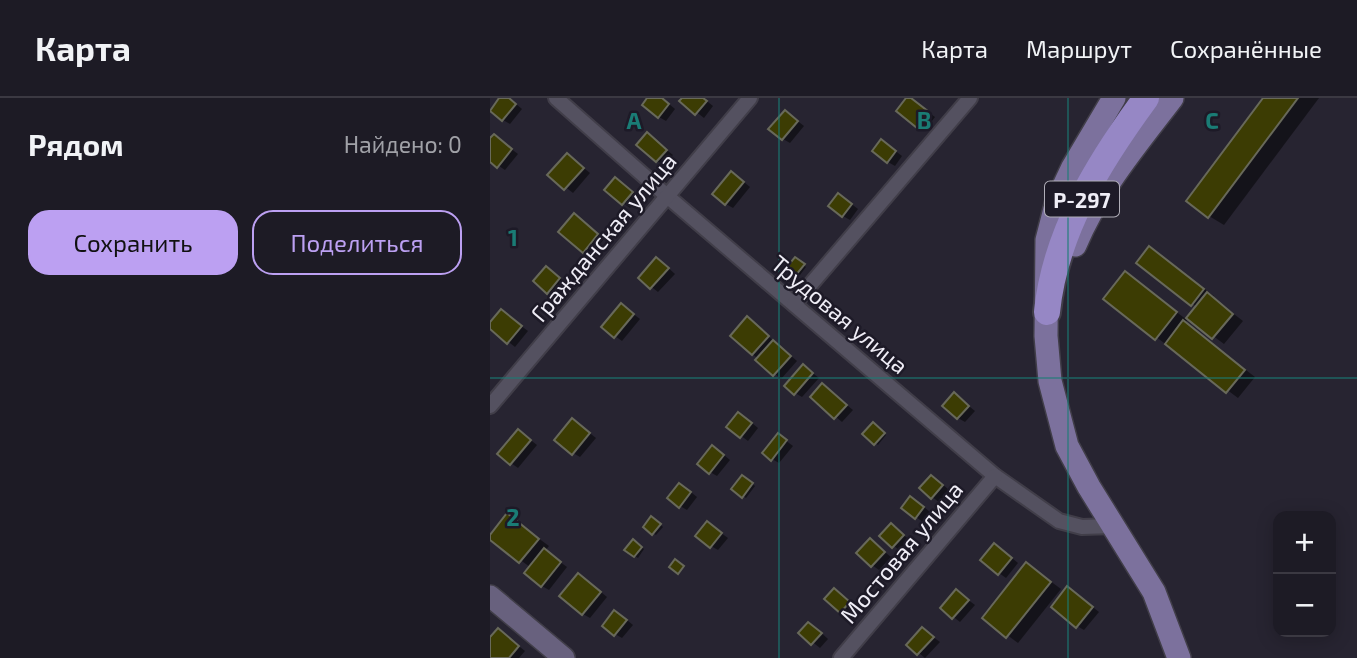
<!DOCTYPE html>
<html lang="ru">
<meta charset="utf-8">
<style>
:root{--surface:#1d1b25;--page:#25242d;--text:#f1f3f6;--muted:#a0a1a7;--line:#3b3942;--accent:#bca0f2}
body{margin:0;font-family:"Exo 2",sans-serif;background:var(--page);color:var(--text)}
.controls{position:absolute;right:21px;bottom:21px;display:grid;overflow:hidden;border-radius:14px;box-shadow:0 4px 18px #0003}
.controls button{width:63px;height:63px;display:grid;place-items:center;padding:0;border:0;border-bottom:2px solid var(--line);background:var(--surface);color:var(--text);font:35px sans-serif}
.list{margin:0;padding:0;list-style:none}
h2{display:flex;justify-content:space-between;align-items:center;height:91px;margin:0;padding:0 28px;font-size:30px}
h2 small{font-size:23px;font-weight:400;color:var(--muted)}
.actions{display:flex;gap:14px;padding:21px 28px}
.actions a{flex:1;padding:16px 0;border:2px solid var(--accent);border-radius:21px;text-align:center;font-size:24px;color:var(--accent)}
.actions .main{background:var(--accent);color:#111}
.map{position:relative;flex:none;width:867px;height:560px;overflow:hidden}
header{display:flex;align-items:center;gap:42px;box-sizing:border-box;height:98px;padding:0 35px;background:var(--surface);border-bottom:2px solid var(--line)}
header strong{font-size:33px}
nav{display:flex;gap:38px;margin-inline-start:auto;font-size:24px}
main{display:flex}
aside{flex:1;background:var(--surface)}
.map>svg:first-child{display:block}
.shadow{fill:#0007}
.building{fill:#3c3c03;stroke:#68695a;stroke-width:2}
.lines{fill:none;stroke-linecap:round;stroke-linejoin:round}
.street-casing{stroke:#413e49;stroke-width:18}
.secondary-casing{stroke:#413e49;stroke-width:24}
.primary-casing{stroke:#413e49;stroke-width:26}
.highway-casing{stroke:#413e49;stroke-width:30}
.street{stroke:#545160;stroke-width:14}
.secondary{stroke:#68617e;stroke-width:21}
.primary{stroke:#7c719d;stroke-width:23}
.highway{stroke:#9687c5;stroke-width:26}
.grid{fill:none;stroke:#1a7c75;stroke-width:2;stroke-opacity:0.55}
.labels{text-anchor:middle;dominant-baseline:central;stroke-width:5;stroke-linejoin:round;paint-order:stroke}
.shield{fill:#1d1a27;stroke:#b0aeb8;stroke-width:2}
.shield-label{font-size:21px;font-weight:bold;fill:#efedf6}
.street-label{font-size:23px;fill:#efedf6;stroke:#1d1a27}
.grid-label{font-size:23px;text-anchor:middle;font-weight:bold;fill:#1a7c75;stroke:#1d1a27;stroke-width:5;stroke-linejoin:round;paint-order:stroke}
</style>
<header>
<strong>Карта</strong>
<nav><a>Карта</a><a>Маршрут</a><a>Сохранённые</a></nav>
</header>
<main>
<aside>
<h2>Рядом<small>Найдено: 0</small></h2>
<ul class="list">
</ul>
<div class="actions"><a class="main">Сохранить</a><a>Поделиться</a></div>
</aside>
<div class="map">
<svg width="867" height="560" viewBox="0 0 867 560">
<rect width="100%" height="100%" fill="#272431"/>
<!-- shadow -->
<g class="shadow">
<path d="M11,0H19L32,11L20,26L13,22Z"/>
<path d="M160,0H172L185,11L176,23L169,19Z"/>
<path d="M195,0H213L223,8L214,20L192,3Z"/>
<path d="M418,0L445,19L435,32L428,28Z"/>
<path d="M776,0H829L734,127L719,118Z"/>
<path d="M296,14L314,28L300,45L293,41Z"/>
<path d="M158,37L183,57L174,67L167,63Z"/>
<path d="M4,38L28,56L15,72L0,62V43Z"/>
<path d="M399,48L412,58L405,68L398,64Z"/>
<path d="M84,62L100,75L83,95L60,77Z"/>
<path d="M249,80L260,89L243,110L236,106Z"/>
<path d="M126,81L149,99L140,110L116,92Z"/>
<path d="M355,101L368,111L360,122L353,118Z"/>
<path d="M91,122L114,141L101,157L94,153Z"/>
<path d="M660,150L724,198L723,200L753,223L734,246L699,220L695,225L765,279L748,300L615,201L635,175L697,222L707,209L649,165Z"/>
<path d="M306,161L316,169L310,177L307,176Z"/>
<path d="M174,166L185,176L168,194L150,180Z"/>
<path d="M56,170L76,185L65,198L58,194Z"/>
<path d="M138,212L150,221L132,243L125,238Z"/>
<path d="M11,213L38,233L25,249L0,229Z"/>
<path d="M257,220L307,263L291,281L242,238Z"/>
<path d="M320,273L329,280L312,299L305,295Z"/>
<path d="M332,287L363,312L352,324L322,299Z"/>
<path d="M464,296L485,313L475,324L468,320Z"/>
<path d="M256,320L268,330L258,343L239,329Z"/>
<path d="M83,322L106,340L90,359L83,355Z"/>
<path d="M386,328L396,337L388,347L385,345Z"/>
<path d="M29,333L47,347L28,370L21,365Z"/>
<path d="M295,342L303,348L289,365L282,361Z"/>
<path d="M229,353L240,362L227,378L220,374Z"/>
<path d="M256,381L265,388L256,400L253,398Z"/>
<path d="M449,383L459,392L449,404L442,399Z"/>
<path d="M197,391L207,399L197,412L190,408Z"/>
<path d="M428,404L440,414L433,424L413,410Z"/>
<path d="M18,418L59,448L55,453L77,469L59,492L52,488L40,469L0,440Z"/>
<path d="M165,422L173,429L166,437L163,435Z"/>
<path d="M401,428L420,442L410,453L392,438Z"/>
<path d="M224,430L238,440L228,452L221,448Z"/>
<path d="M380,442L401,459L389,472L382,467Z"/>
<path d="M146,445L154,451L148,460L145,458Z"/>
<path d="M511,451L528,465L516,480L509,475Z"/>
<path d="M537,466L571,491L528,545L494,520Z"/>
<path d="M95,481L117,499L100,520L93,516Z"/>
<path d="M344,492L366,509L358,518L336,501Z"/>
<path d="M585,495L609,514L594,532L587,528Z"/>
<path d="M473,498L485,507L470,524L452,510Z"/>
<path d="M132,518L143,527L132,540L125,536Z"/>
<path d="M326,530L338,541L330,550L311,535Z"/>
<path d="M432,531L450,544L435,560L418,546Z"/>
<path d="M15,537L35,553L29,560H0V542Z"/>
</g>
<!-- building -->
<g class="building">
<path d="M9,0H19L26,6L12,23L0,13Z"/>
<path d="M157,0H172L179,6L168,20L152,7Z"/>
<path d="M192,0H213L217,3L205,17L189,3Z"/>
<path d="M416,0H421L439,14L427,30L406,13Z"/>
<path d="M773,0H808L718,120L696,103Z"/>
<path d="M295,12L308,23L292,42L278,31Z"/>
<path d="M157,34L177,52L166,64L146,47Z"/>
<path d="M4,36L22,51L7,70L0,64V40Z"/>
<path d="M391,41L406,53L397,65L382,53Z"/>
<path d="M77,55L94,70L74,92L57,77Z"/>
<path d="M241,73L254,84L235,107L222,96Z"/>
<path d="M125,79L143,94L132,107L114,92Z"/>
<path d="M348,95L362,106L352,119L338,108Z"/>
<path d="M84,115L108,136L93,155L68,134Z"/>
<path d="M659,148L714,191L701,208L646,165Z"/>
<path d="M166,159L179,170L160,191L148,180Z"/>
<path d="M305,159L315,166L306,177L296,170Z"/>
<path d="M56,168L70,180L57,196L43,183Z"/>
<path d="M635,173L687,214L665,242L613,201Z"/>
<path d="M717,194L743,216L722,241L696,220Z"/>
<path d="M131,205L144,216L124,240L111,229Z"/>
<path d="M11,211L32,228L17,246L0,231V224Z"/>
<path d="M257,218L279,238L262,257L240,238Z"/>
<path d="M693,222L755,272L736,295L675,246Z"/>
<path d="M283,242L301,258L283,278L265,262Z"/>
<path d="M313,266L323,275L304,297L294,288Z"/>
<path d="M332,285L357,307L344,321L320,299Z"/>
<path d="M464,294L479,308L467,321L452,308Z"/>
<path d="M248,314L262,325L250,340L236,329Z"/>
<path d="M82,320L100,335L82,357L64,342Z"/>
<path d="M383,324L395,335L384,347L372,336Z"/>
<path d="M28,331L41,342L20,367L7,356Z"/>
<path d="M288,335L297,342L281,363L272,355Z"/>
<path d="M222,347L234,357L219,376L207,366Z"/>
<path d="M252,377L263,385L252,400L241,391Z"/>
<path d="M441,377L453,387L441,401L429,390Z"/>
<path d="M189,385L201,394L189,410L177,400Z"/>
<path d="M420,398L434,409L425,421L411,410Z"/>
<path d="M17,415L49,441L29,465L0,442V437Z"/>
<path d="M161,418L171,426L162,437L153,429Z"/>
<path d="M217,423L232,435L220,450L205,438Z"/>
<path d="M401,425L414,437L402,450L389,438Z"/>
<path d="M380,440L395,454L381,469L366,455Z"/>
<path d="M143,441L152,449L144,459L134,452Z"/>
<path d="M504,445L522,460L508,477L490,462Z"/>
<path d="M54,450L71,464L51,489L34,475Z"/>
<path d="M185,461L194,468L188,476L179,469Z"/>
<path d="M536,464L561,484L516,540L492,520Z"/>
<path d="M88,475L111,494L92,517L69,498Z"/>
<path d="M577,488L603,509L586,530L561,509Z"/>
<path d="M344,490L360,504L350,515L334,501Z"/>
<path d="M466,491L479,502L462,521L450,510Z"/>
<path d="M124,512L137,522L124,538L112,528Z"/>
<path d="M318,524L332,535L321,547L308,535Z"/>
<path d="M432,529L444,539L427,557L416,547Z"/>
<path d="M8,530L29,548L19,560H0V539Z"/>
</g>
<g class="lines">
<defs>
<g id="street">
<path d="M66,0L177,98L505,378L569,423L592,429L624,428"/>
<path d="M304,206L480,0"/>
<path d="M0,308L260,0"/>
<path d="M351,560L505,378"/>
</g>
<path id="secondary" d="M0,498L74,560"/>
<g id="primary">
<path d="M624,0L583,69L567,103L557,142L556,238L560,283L577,348L599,389L664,494L689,560"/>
<path d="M585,147C608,92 646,47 682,0"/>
</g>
<path id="highway" d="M557,214C565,134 609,64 656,0"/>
</defs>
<!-- street casing -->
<use href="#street" class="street-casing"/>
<!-- secondary casing -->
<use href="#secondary" class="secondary-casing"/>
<!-- primary casing -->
<use href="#primary" class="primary-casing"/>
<!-- highway casing -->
<use href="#highway" class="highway-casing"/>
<!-- street -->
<use href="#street" class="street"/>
<!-- secondary -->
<use href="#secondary" class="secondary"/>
<!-- primary -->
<use href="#primary" class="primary"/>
<!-- highway -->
<use href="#highway" class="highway"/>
</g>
<!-- grid -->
<path class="grid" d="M289,0V560M578,0V560M0,280H867"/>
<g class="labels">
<!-- shield labels -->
<rect class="shield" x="555" y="83.5" width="74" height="35" rx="5"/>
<g class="shield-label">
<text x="592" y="101">Р-297</text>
</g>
<!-- street labels -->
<g class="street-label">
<text transform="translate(113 139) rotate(-50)">Гражданская улица</text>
<text transform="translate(350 216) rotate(40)">Трудовая улица</text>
<text transform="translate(411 454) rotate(-50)">Мостовая улица</text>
</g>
</g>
<g class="grid-label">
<text x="144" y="31">A</text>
<text x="434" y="31">B</text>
<text x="722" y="31">C</text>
<text x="23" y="148">1</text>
<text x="23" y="428">2</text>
</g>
</svg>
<div class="controls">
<button>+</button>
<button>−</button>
</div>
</div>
</main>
